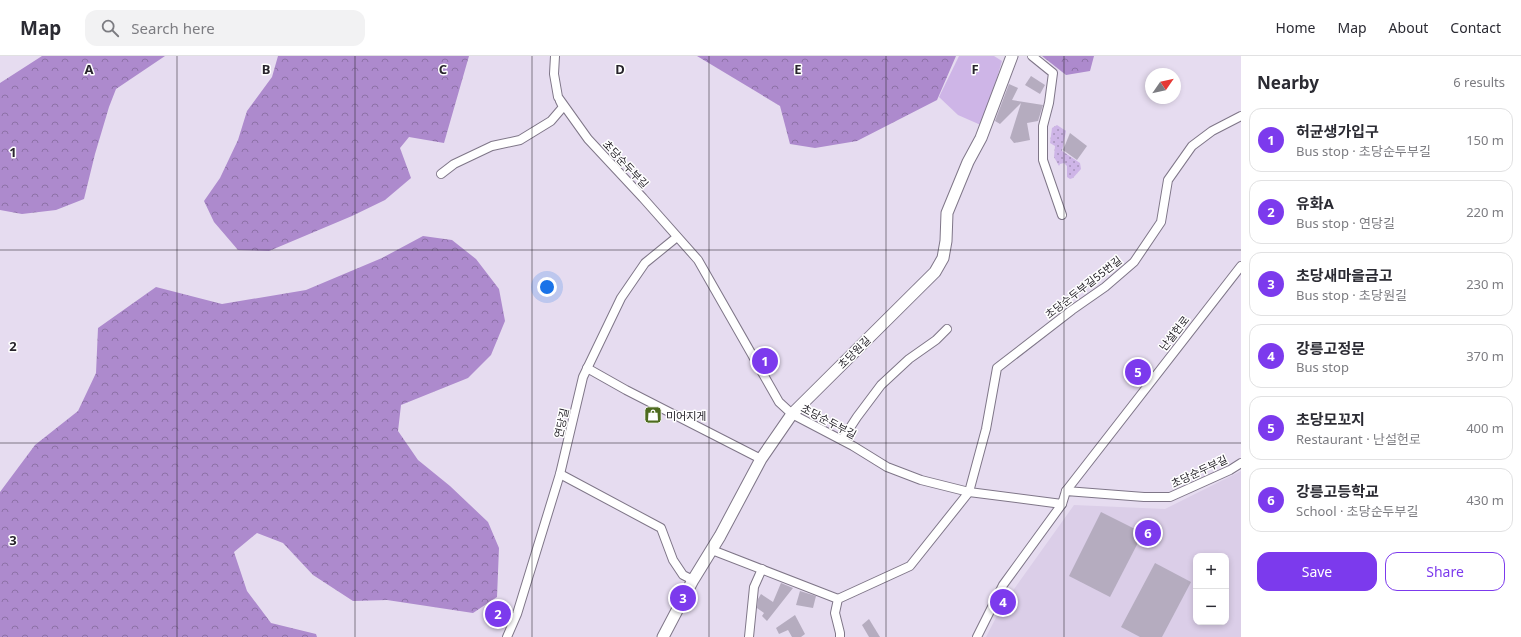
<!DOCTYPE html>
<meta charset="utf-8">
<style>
:root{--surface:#fff;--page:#f2f2f3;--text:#2b2b33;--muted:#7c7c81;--line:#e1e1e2;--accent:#7c3aed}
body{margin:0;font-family:"Noto Sans","Noto Sans KR",sans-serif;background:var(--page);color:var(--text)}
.controls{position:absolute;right:12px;bottom:12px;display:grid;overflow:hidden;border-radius:8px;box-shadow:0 2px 6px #0003}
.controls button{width:36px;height:36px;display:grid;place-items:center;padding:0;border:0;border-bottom:1px solid var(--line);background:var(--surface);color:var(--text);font:20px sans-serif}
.compass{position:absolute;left:1145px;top:12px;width:36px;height:36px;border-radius:50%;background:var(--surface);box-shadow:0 2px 6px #0003;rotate:56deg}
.you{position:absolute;left:547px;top:231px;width:14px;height:14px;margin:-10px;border:3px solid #fff;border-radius:50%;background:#1a73e8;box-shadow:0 0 0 6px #1a73e833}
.badge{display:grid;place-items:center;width:26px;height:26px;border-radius:50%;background:var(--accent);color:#fff;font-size:13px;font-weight:700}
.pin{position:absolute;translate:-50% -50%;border:2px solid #fff;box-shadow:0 1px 4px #0006}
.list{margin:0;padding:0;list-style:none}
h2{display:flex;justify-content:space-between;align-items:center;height:52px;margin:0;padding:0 16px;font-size:17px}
h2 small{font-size:13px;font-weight:400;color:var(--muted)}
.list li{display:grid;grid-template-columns:26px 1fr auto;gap:12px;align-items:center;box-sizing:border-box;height:64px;margin:0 8px 8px;padding:0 8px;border:1px solid var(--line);border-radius:12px}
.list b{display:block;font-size:15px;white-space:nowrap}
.list p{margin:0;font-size:13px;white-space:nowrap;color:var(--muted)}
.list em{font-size:13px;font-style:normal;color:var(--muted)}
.actions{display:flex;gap:8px;padding:12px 16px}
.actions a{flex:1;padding:9px 0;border:1px solid var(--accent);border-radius:12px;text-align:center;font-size:14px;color:var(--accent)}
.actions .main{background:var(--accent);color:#fff}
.icon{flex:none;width:22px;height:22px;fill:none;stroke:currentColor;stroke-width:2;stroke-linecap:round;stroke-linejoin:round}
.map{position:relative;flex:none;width:1241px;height:581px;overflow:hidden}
header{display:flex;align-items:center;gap:24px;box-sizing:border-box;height:56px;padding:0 20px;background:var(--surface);border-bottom:1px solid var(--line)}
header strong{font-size:19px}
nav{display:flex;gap:22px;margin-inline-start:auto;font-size:14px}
.search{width:280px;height:36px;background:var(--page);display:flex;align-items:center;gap:10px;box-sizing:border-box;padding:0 14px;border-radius:12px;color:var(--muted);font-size:15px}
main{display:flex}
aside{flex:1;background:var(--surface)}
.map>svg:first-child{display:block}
.built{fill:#dbcee8;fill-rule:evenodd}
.grass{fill:url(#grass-dots)}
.forest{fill:url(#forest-crowns)}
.garden{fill:#ceb5e7}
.building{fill:#b5acbf}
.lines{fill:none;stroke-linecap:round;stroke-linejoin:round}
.street-casing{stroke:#7f7688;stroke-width:10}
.secondary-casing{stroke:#7f7688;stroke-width:13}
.street{stroke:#fff;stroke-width:8}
.secondary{stroke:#fff;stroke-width:11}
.grid{fill:none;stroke:#28252c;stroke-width:1;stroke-opacity:0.55}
.labels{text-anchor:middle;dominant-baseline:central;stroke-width:3;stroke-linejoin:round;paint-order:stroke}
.street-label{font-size:11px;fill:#28252c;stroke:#fff}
.poi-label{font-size:11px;fill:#28252c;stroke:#fff;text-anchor:start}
.grid-label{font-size:13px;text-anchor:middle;font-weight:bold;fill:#28252c;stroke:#fff;stroke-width:3;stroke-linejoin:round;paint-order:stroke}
</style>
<header>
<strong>Map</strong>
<div class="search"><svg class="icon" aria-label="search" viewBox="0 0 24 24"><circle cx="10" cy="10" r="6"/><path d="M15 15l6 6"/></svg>Search here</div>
<nav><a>Home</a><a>Map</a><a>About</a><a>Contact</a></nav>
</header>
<main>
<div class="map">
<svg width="1241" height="581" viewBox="0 0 1241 581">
<defs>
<pattern id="grass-dots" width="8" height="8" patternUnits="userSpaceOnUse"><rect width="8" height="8" fill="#ceb5e7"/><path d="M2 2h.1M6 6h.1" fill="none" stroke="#a793bb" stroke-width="1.8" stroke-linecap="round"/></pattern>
<pattern id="forest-crowns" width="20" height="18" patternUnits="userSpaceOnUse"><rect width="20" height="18" fill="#ad8acd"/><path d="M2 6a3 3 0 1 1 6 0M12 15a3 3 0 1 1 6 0" fill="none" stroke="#8d71a7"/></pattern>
</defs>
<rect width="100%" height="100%" fill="#e6dcf0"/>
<!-- built -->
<path class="built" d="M1241,415V581H986L1002,550L1074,449L1165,453ZM1196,500H1226V566H1196Z"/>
<!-- grass -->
<path class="grass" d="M1057,69L1066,75L1062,95L1080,107L1081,113L1073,122L1070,123L1067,121V110L1064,107L1060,108L1059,110L1054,101L1055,90L1050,87L1052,72Z"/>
<!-- forest -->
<g class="forest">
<path d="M42,0H165L116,33L109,51L95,98L84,143L56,154L22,158L0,154V27Z"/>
<path d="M278,0H469L444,87L409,81L400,92L411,122L385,144L352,160L269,195L238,194L214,166L204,145L220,122L238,84L247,55L272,21Z"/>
<path d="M697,0H956L937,44L857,85L815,92L790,88L780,50Z"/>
<path d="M1042,0H1094L1090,15L1066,19Z"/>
<path d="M423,180L452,184L476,203L499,233L505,265L491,299L468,322L401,349L398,375L418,404L450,430L488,466L499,492L497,541L473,557L387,544L353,545L313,519L283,487L257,477L234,496L247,535L271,567L316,578L317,581H0V436L35,389L78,355L96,317L98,272L156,231L222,248L306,234L382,202Z"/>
</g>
<!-- garden -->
<path class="garden" d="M959,0H994L1002,5L983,70L958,59L939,41Z"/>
<!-- building -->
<g class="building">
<path d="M1031,20L1045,29L1040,38L1025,29Z"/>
<path d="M1009,28L1018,32L1012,44L1043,49L1038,65L1027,67L1030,84L1014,87L1010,82L1021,47L1000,68L995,65Z"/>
<path d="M1070,77L1087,90L1077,104L1063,94Z"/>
<path d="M1101,456L1143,477L1110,541L1069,520Z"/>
<path d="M1155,507L1191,526L1162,581H1140L1121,571Z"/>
<path d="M781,527L793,532L767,565L762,560L764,557L757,552L758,543L761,538L773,546Z"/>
<path d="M800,535L816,540L813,552L796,549Z"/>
<path d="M795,559L805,578L801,581H792L788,574L779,578L776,572Z"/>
<path d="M869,563L880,581H869L862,569Z"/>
</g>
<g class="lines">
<defs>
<g id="street">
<path d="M555,0L554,18L558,41L588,83L643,142L698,204L779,346L792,358L853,390L887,411L921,424L969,436L1062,448L1066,435L1144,441H1170L1230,414L1241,407"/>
<path d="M1032,0L1053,17L1049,47L1043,70V104L1062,159"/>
<path d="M441,118L454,108L492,90L520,84L551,65L563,51L560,45"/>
<path d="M587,312L626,334L761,403"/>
<path d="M842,384L857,361L881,329L909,303L936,284L947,273"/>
<path d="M560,418L661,472L673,504L683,519L693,524"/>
<path d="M1066,435L1241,210"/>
<path d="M712,494L838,543"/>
<path d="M507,581L517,558L560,418L583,321L621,242L645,207L677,181"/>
<path d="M749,581L754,531L762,513"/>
<path d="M840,581V577L835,557L838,543L910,510L969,436L986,373L997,312L1072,254L1105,231L1134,206L1161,166L1168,124L1192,90L1212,75L1241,60"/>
<path d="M977,581L1003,529L1062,448"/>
</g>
<path id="secondary" d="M663,581L693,524L720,480L761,403L792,358L935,216L943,202L946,185L947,157L968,106L981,82L1012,0"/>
</defs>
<!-- street casing -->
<use href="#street" class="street-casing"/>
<!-- secondary casing -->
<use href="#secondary" class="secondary-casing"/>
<!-- street -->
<use href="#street" class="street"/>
<!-- secondary -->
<use href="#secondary" class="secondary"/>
</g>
<!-- grid -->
<path class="grid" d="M177,0V581M355,0V581M532,0V581M709,0V581M886,0V581M1064,0V581M0,194H1241M0,387H1241"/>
<!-- icons -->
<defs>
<symbol id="shop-square" viewBox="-11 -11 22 22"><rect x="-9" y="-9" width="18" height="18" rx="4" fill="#4e6b1f" stroke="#fff"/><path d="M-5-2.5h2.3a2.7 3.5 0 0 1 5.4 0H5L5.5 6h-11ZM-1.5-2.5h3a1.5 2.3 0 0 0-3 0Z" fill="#fff"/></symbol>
</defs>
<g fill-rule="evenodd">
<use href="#shop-square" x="643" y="349" width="20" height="20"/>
</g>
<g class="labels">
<!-- street labels -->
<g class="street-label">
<text transform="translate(626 108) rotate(47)">초당순두부길</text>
<text transform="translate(1083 231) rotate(-38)">초당순두부길55번길</text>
<text transform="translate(1174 277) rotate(-52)">난설헌로</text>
<text transform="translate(854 296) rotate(-45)">초당원길</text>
<text transform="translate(829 365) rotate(28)">초당순두부길</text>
<text transform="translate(561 367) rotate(-77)">연당길</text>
<text transform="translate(1199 415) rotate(-25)">초당순두부길</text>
</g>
<!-- poi labels -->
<g class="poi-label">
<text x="666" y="359">미어지게</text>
</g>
</g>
<g class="grid-label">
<text x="89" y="18">A</text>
<text x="266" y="18">B</text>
<text x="443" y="18">C</text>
<text x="620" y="18">D</text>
<text x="798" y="18">E</text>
<text x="975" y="18">F</text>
<text x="13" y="101">1</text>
<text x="13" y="295">2</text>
<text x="13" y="489">3</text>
</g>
</svg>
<div class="controls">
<button>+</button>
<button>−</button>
</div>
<svg class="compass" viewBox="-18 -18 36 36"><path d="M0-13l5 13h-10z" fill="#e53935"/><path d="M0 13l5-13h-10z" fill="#7c7c81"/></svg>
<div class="you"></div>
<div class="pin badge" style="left:765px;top:305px">1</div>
<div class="pin badge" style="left:498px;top:558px">2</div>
<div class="pin badge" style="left:683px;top:542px">3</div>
<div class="pin badge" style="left:1003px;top:546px">4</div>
<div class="pin badge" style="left:1138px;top:316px">5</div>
<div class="pin badge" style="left:1148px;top:477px">6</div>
</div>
<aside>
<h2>Nearby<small>6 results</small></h2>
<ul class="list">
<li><span class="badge">1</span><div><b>허균생가입구</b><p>Bus stop · 초당순두부길</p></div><em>150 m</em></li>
<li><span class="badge">2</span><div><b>유화A</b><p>Bus stop · 연당길</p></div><em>220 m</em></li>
<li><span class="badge">3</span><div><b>초당새마을금고</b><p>Bus stop · 초당원길</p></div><em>230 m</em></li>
<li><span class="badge">4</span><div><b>강릉고정문</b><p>Bus stop</p></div><em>370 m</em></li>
<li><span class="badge">5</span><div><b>초당모꼬지</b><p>Restaurant · 난설헌로</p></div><em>400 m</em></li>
<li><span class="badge">6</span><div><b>강릉고등학교</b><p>School · 초당순두부길</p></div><em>430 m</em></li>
</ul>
<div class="actions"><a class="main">Save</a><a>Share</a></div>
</aside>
</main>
